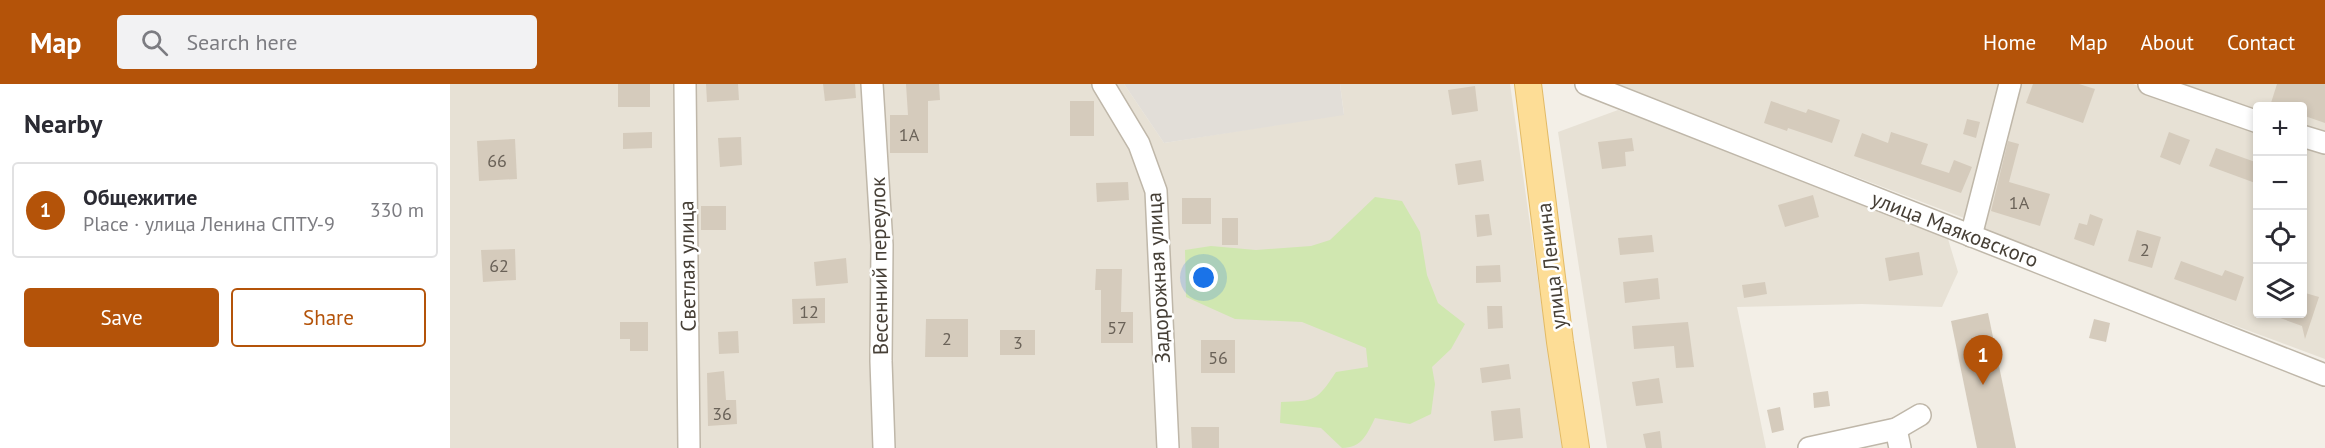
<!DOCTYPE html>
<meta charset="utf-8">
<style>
:root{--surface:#fff;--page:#f2f2f3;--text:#2b2b33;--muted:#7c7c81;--line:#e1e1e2;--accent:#b45309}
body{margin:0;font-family:"PT Sans",sans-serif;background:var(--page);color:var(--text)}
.controls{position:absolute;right:18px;top:18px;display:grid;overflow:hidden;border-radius:6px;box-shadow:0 3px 9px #0003}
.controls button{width:54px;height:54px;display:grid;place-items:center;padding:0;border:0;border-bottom:2px solid var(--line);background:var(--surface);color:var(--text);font:30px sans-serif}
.you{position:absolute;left:754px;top:194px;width:21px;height:21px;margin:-15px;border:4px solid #fff;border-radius:50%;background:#1a73e8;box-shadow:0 0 0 9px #1a73e833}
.badge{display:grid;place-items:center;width:39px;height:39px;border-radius:50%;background:var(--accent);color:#fff;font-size:20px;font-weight:700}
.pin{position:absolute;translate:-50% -50px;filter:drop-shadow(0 2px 3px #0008)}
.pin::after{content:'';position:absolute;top:32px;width:21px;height:18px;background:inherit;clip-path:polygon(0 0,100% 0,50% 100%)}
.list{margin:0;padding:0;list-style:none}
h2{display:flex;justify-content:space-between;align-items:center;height:78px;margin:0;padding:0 24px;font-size:26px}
h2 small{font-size:20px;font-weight:400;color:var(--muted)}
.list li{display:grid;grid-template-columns:39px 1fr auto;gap:18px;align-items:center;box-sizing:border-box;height:96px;margin:0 12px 12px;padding:0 12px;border:2px solid var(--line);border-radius:6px}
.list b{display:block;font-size:22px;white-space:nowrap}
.list p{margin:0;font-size:20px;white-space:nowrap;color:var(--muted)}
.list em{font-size:20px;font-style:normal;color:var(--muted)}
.actions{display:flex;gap:12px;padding:18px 24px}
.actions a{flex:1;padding:14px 0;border:2px solid var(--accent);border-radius:6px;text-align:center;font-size:21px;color:var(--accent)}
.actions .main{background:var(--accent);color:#fff}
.icon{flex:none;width:33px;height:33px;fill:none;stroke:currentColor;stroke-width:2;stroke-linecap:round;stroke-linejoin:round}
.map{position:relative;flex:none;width:1875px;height:364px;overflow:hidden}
header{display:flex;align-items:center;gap:36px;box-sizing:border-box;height:84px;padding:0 30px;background:var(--accent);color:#fff}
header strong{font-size:28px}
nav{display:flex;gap:33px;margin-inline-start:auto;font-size:21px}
.search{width:420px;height:54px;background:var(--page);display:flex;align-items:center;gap:15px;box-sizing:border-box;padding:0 21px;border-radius:6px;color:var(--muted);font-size:22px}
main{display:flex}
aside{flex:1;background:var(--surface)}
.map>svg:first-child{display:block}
.residential{fill:#e7e1d5}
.industrial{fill:#e2ded8}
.green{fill:#d0e7b0}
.building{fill:#d5cbbc}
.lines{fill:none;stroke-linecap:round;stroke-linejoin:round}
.minor-casing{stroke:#bfb7a9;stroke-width:24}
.major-casing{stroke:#e2ba66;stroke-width:28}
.minor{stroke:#fff;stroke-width:21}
.major{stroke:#fddd96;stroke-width:26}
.labels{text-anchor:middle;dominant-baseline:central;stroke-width:5;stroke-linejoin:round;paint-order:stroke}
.number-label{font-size:18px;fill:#6a6258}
.street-label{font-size:21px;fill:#463f36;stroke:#fff}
</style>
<header>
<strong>Map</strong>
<div class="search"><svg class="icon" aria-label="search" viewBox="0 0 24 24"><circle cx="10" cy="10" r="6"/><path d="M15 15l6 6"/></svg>Search here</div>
<nav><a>Home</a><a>Map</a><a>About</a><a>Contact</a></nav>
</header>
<main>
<aside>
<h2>Nearby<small></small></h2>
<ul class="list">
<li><span class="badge">1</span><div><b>Общежитие</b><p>Place · улица Ленина СПТУ-9</p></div><em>330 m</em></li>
</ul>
<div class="actions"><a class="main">Save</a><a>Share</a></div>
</aside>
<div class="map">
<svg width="1875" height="364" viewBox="0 0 1875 364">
<rect width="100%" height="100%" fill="#f3efe7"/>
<!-- residential -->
<g class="residential">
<path d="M0,0H674L714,59L894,30L890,0H1060L1112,364H0Z"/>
<path d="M1163,0H1548L1522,116L1514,134Z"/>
<path d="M1565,0H1683L1807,45L1808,230H1852L1853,61L1875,69V275L1527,146Z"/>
<path d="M1718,0H1875V48L1853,41L1852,22H1808L1807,27Z"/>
<path d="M1168,26L1378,102L1498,155L1508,188L1492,223L1412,220L1287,223L1316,364H1157L1108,48Z"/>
</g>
<!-- industrial -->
<path class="industrial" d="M674,0H890L894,31L714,59Z"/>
<!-- green -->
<path class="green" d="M925,113L952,117L970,148L977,191L988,219L1015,240L1001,265L982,283L985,300L981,330L960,340L925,334C917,350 912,364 892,364L871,344L830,339L831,318C865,317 867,317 886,288L918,283L916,264L852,238L785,235L736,213L735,166L761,162L806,166L861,162L880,156Z"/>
<!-- building -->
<g class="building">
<rect x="168" y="0" width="32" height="23"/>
<path d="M256,0H288L289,16L257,18Z"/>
<path d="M373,0H405L406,14L375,17Z"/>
<path d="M456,0H489L490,16L478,17V69H440V31H458Z"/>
<path d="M1583,0H1629L1645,5L1633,39L1576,19Z"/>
<path d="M1827,0H1875V39L1852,31V22H1820Z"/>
<path d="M1025,2L1028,27L1002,31L998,6Z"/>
<rect x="620" y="17" width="24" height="35"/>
<path d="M1321,17L1356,29L1358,25L1390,36L1382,59L1338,44L1337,47L1314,39Z"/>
<path d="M1517,35L1530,38L1526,54L1513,50Z"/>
<path d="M202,48V64L173,65V49Z"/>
<path d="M1441,48L1478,60L1471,80L1499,89L1504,76L1522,83L1511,109L1404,72L1412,49L1438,59Z"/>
<path d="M1719,48L1740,56L1730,81L1710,73Z"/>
<path d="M291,53L292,81L270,83L268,54Z"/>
<path d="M1182,54L1184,67L1175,68L1176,82L1152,85L1148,58Z"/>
<path d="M65,55L67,95L29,97L27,57Z"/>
<path d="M1558,57L1569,60L1559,98L1600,110L1590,142L1541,127Z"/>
<path d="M1766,64L1808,79V100L1759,82Z"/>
<path d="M1031,76L1034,97L1008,101L1005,80Z"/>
<path d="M678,98L679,116L647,118L646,99Z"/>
<path d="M1363,111L1369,133L1335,143L1328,121Z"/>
<rect x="732" y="114" width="29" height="26"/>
<rect x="251" y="122" width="25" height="24"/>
<path d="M1039,130L1042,151L1027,153L1025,131Z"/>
<path d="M1640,130L1653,135L1644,162L1624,155L1629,139L1637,141Z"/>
<rect x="772" y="134" width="16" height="27"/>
<path d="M1687,146L1711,153L1702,184L1678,177Z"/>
<path d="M1202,151L1204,168L1170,171L1168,154Z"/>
<path d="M65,165L66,196L33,198L31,166Z"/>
<path d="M1469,168L1473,191L1439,197L1435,174Z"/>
<path d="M396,174L398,199L366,202L364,178Z"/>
<path d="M1731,177L1772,192L1775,186L1794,193L1786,217L1724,195Z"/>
<path d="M1050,181L1051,198L1026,199V182Z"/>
<path d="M646,185H672L671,228H683V259H651V206H645Z"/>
<path d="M1208,194L1210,215L1175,219L1173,198Z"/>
<path d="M1315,198L1317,210L1294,214L1292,201Z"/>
<path d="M1852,208L1869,213L1855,255L1852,242L1822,231L1852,230Z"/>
<path d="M375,214V239L343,240L342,215Z"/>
<path d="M1037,222H1052L1053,244L1038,245Z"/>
<path d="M1538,229L1566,364H1527L1501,237Z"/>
<path d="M476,235H518V273H475Z"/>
<path d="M1644,235L1660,239L1656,258L1639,254Z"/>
<path d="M170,238H198V267H180V255H170Z"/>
<path d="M1238,238L1244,283L1226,284L1224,262L1184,265L1182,242Z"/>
<rect x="550" y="246" width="35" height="25"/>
<path d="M288,247L289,269L269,270L268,248Z"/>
<rect x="751" y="256" width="34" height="33"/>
<path d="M1059,280L1061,295L1032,299L1030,284Z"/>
<path d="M274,287L276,316H286L287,340L258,342L257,289Z"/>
<path d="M1209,294L1213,319L1186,322L1182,298Z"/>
<path d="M1378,307L1380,322L1364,324L1363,309Z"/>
<path d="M1330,323L1334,346L1322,349L1317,326Z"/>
<path d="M1070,324L1073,354L1044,357L1041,327Z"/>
<path d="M741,343H769V364H742Z"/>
<path d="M1210,347L1212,364H1196L1193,350Z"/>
</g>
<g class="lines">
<defs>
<g id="minor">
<path d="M235,0L239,364"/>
<path d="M422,0L432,161L431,277L434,364"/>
<path d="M653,0L689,60L706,107L718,364"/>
<path d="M1136,0L1875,291"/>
<path d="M1699,0L1808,38"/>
<path d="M1852,52L1875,59"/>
<path d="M1521,152L1560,0"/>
<path d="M1446,345L1450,364"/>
<path d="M1359,364L1446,345L1470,331"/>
</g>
<path id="major" d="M1078,0L1110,258L1126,364"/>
</defs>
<!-- minor casing -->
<use href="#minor" class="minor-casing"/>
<!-- major casing -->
<use href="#major" class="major-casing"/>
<!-- minor -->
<use href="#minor" class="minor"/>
<!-- major -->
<use href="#major" class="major"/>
</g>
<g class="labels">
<!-- number labels -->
<g class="number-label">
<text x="459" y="50">1А</text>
<text x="47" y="76">66</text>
<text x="1569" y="118">1А</text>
<text x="1695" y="165">2</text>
<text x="49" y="181">62</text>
<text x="359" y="227">12</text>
<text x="667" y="243">57</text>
<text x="497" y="254">2</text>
<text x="568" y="258">3</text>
<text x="768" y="273">56</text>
<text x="272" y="329">36</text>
</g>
<!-- street labels -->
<g class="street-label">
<text transform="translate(1505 145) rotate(21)">улица Маяковского</text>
<text transform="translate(237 182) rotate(-91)">Светлая улица</text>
<text transform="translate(429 182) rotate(-91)">Весенний переулок</text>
<text transform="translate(1101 182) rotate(-97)">улица Ленина</text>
<text transform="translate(708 194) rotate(-93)">Задорожная улица</text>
</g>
</g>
</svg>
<div class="controls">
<button>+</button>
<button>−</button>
<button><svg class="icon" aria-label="locate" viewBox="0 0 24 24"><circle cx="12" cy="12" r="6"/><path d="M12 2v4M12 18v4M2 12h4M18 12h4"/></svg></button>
<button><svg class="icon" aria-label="layers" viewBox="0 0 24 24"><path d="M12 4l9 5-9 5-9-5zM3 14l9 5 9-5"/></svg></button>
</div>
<div class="you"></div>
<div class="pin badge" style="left:1533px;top:301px">1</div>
</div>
</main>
